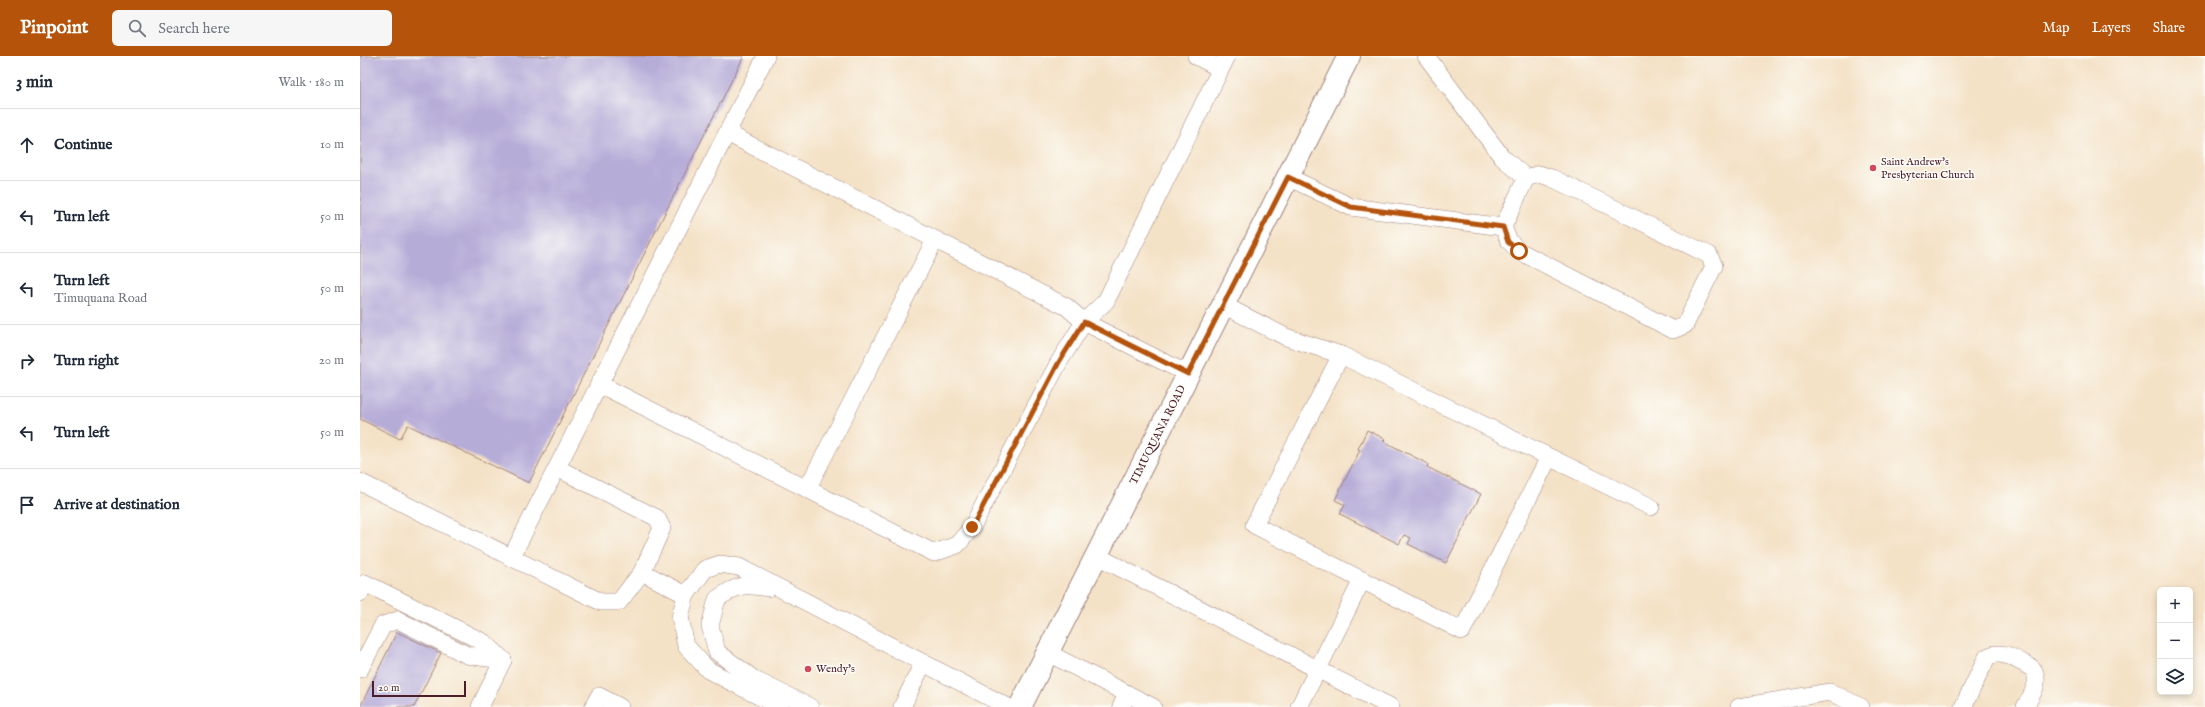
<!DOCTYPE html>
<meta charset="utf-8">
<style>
:root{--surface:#fff;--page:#f6f6f7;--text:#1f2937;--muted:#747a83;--line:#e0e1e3;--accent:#b45309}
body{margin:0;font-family:"IM FELL English",serif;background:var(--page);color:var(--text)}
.controls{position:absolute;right:12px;bottom:12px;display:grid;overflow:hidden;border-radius:6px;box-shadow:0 2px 6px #0003}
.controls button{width:36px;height:36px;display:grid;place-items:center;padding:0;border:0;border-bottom:1px solid var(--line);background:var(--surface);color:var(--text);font:20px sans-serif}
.scale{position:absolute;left:12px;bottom:10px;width:94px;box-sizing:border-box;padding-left:4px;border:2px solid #4a1f2b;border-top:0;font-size:11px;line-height:14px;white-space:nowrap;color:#4a1f2b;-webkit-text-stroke:3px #fdfcf7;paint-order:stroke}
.stop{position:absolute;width:12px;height:12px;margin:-9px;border:3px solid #b45309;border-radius:50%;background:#fff}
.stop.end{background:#b45309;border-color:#fff;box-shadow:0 1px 4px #0008}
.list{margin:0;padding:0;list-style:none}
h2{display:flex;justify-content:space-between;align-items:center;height:52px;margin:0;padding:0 16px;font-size:17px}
h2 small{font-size:13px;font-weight:400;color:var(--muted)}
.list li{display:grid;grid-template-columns:26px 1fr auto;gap:12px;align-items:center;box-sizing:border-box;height:72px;padding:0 16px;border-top:1px solid var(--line)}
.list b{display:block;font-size:15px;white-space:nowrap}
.list p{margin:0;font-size:13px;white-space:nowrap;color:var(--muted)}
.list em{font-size:13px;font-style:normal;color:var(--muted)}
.icon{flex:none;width:22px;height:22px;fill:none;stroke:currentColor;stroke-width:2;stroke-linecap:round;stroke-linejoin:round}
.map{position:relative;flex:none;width:1845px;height:651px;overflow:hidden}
header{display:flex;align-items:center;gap:24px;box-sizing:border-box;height:56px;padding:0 20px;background:var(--accent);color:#fff}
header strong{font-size:19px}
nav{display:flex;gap:22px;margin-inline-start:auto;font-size:14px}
.search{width:280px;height:36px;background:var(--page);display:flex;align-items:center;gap:10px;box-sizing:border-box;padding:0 14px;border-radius:6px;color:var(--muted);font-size:15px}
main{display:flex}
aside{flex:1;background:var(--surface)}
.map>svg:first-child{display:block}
.building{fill:#b6acd8}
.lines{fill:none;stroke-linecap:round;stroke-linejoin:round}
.lane-casing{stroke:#9f8079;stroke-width:18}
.primary-casing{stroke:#9f8079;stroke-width:24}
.lane{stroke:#fff;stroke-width:17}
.primary{stroke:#fff;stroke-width:22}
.route{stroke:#b45309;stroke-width:5}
.poi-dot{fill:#d1495b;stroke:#fdfcf7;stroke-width:1.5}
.labels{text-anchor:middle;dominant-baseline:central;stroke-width:3;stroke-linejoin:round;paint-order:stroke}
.poi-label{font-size:11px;fill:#4a1f2b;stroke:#fdfcf7;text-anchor:start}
.street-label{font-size:11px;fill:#4a1f2b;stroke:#fdfcf7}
</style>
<header>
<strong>Pinpoint</strong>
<div class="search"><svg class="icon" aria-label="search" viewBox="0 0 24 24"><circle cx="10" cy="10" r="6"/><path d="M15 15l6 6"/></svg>Search here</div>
<nav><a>Map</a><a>Layers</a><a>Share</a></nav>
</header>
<main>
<aside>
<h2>3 min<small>Walk · 180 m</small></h2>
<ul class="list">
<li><svg class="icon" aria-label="ahead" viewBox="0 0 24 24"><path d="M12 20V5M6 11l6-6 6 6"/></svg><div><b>Continue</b></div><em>10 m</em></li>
<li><svg class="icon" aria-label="left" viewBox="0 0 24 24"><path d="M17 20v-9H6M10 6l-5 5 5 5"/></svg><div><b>Turn left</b></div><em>50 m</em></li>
<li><svg class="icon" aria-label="left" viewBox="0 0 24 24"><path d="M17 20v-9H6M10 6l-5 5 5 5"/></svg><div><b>Turn left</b><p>Timuquana Road</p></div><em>50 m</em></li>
<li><svg class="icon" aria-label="right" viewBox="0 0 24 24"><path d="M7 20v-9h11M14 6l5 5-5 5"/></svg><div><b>Turn right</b></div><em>20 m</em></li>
<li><svg class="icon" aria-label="left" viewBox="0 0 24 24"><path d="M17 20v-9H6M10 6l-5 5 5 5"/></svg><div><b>Turn left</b></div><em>50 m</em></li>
<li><svg class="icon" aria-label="arrive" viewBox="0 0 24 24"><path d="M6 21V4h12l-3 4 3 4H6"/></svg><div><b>Arrive at destination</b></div></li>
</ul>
</aside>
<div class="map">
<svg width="1845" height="651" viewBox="0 0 1845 651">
<rect width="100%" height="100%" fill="#fdfcf7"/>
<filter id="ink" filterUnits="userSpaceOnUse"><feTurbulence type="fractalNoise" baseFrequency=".025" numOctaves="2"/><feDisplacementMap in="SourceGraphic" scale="8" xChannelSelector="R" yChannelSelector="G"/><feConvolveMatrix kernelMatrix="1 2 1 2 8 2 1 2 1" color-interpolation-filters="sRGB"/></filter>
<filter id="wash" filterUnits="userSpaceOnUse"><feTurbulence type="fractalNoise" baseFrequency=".012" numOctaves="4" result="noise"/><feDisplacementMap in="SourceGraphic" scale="16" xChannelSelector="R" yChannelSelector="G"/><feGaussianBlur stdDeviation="0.9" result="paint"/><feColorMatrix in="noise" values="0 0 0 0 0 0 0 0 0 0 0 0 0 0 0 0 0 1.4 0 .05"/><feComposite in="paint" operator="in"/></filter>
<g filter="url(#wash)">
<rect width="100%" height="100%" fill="#f4e2c7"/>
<g id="blocks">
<!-- building -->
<g class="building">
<path d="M0,0H384L169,427L48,369L40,383L0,363Z"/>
<path d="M1007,374L1025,383L1023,385L1068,408L1067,411L1121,438L1086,507L1048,488L1051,482L1044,479L1039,488L980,458L985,449L975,444L1000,394L998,393Z"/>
<path d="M37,576L81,597L54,651H0Z"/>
</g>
</g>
</g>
<g filter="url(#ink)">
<use href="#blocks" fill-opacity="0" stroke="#9f8079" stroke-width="1"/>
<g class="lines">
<defs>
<g id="lane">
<path d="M836,0L859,12"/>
<path d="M367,77L707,251L724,266L828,318"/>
<path d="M928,121L991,151L1143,171L1166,122L1142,101L1066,0"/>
<path d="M1143,171L1149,185L1159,195L1313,274L1325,269L1354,210L1349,199L1192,122L1179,118L1166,122"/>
<path d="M863,249L926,281L981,299L1291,451"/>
<path d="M981,299L894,469L1102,575L1189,401"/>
<path d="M239,328L574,497L597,489L612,471L699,306L724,266L746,245L867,0"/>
<path d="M0,426L241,546H259L282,516L302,472L297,462L197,412"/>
<path d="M447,433L575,184"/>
<path d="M737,500L1031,651"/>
<path d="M151,502L406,0"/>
<path d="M282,516L326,539"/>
<path d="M408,532C384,528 378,528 357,543L350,570L357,596L395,624L450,651"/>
<path d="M0,537L5,527L125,587L143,604"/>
<path d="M688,597L793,651"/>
<path d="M0,613L23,569L38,564L107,599L143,604"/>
<path d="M120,651L143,604"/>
<path d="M233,651L239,640L260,651"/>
<path d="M420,651L348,614L326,590L320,561L326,539L345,513L360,508L379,511L648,651"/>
<path d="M542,651L563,607"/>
<path d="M761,651L767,638"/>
<path d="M939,651L1002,524"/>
<path d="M1379,651L1470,636L1501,651"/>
<path d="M1603,651L1627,601C1642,592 1658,605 1672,612C1682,625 1672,638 1665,651"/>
</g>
<path id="primary" d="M660,651L989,0"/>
</defs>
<!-- lane casing -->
<use href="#lane" class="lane-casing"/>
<!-- primary casing -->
<use href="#primary" class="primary-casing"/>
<!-- lane -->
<use href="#lane" class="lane"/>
<!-- primary -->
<use href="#primary" class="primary"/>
</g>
</g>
<g class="lines" filter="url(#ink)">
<!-- route -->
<path class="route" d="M612,471L699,306L724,266L828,318L928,121L991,151L1143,171L1148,186L1159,195"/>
</g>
<!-- markers -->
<g class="poi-dot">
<circle cx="1513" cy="112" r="4"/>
<circle cx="448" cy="613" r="4"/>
</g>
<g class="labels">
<!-- poi labels -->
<g class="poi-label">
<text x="1521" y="106">Saint Andrew's<tspan x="1521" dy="13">Presbyterian Church</tspan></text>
<text x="456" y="613">Wendy's</text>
</g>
<!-- street labels -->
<g class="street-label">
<text transform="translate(798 379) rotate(-63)">TIMUQUANA ROAD</text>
</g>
</g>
</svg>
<div class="controls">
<button>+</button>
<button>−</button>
<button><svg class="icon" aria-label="layers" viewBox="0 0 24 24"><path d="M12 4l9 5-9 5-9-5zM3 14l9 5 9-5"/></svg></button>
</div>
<div class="scale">20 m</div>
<div class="stop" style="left:1159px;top:195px"></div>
<div class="stop end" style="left:612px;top:471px"></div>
</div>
</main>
